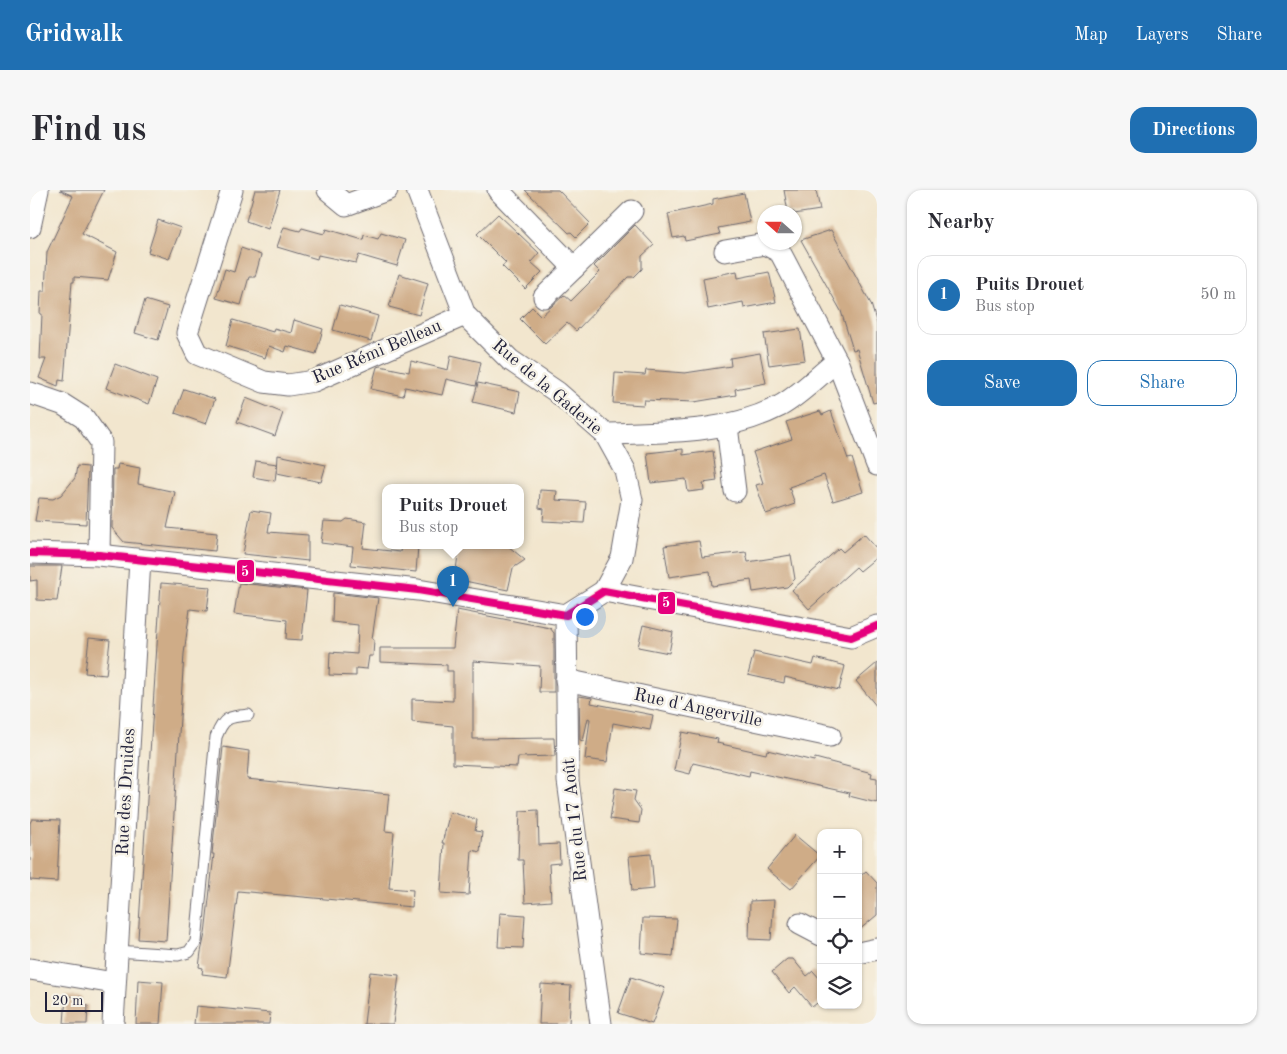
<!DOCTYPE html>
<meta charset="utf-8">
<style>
:root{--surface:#fff;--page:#f7f7f7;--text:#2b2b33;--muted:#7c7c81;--line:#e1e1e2;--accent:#1f6fb2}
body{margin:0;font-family:"Old Standard TT",serif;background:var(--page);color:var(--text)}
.controls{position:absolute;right:15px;bottom:15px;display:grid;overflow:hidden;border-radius:10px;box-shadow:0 1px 4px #0004}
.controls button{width:45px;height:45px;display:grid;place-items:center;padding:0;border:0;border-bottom:1px solid var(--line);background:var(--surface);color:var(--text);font:25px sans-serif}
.compass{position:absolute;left:727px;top:15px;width:45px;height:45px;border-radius:50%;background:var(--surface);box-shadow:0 1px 4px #0004;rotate:291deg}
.scale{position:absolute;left:15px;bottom:12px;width:58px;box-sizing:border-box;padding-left:5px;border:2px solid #22223b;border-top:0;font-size:14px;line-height:18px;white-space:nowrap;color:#22223b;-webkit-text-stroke:4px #f7f3e8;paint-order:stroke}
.you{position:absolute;left:554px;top:426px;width:18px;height:18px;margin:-12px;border:4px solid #fff;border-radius:50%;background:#1a73e8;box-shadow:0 0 0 8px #1a73e833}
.badge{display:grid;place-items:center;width:32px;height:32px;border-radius:50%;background:var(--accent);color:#fff;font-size:16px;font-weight:700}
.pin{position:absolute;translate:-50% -41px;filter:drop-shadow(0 1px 2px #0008)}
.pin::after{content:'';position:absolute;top:26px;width:18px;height:15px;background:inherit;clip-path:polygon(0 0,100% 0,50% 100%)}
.popup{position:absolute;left:352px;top:294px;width:142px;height:65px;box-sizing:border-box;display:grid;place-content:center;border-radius:10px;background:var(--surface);filter:drop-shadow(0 1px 4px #0005);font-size:16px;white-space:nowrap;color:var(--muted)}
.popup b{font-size:19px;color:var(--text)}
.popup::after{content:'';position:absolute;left:50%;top:100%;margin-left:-10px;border:10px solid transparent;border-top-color:var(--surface)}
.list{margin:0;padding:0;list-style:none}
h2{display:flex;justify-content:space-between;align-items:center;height:65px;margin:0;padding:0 20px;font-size:21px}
h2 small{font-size:16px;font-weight:400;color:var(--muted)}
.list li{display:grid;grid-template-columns:32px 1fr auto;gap:15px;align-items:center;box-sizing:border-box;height:80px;margin:0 10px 10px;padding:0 10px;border:1px solid var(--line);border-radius:15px}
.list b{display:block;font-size:19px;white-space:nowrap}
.list p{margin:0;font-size:16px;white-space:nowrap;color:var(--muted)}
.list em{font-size:16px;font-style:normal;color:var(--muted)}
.actions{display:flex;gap:10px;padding:15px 20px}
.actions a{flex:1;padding:11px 0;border:1px solid var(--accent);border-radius:15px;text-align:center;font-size:18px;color:var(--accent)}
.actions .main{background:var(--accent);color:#fff}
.icon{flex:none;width:28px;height:28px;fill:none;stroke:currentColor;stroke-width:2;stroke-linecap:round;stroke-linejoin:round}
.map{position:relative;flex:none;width:847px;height:834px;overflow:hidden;border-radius:15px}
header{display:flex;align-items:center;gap:30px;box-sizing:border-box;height:70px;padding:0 25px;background:var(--accent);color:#fff}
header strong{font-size:24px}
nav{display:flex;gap:28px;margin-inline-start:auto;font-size:18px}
.intro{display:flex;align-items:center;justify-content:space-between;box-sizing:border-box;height:120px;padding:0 30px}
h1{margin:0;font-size:35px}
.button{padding:12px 22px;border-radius:15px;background:var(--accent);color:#fff;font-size:18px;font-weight:700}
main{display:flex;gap:30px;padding:0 30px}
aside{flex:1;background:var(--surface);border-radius:15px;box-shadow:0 1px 4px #0004}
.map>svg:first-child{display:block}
.building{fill:#cfac87}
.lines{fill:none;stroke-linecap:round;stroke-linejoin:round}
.service-casing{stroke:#6b676e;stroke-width:13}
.minor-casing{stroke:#6b676e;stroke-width:23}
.service{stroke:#fff;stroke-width:11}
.minor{stroke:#fff;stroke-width:21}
.bus-1-casing{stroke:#f7f3e8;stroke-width:11}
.bus-1{stroke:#e5007d;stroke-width:8}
.labels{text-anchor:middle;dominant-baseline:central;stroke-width:5;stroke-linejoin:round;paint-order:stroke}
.street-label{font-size:18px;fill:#22223b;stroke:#f7f3e8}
.line-badge{stroke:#f7f3e8;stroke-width:2}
.badge-label{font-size:14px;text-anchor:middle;font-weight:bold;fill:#fff}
</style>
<header>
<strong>Gridwalk</strong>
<nav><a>Map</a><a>Layers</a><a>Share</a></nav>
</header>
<div class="intro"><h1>Find us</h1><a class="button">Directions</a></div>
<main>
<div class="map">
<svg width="847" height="834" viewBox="0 0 847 834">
<rect width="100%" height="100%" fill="#f7f3e8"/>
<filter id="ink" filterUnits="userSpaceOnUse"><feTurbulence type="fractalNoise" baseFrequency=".02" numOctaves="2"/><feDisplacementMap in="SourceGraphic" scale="10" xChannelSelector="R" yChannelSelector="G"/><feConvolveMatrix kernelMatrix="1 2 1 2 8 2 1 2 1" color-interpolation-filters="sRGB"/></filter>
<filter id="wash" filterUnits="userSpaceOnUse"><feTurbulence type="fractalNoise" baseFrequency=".0096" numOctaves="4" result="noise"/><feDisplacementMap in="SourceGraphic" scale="20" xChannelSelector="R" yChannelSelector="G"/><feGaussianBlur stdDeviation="1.12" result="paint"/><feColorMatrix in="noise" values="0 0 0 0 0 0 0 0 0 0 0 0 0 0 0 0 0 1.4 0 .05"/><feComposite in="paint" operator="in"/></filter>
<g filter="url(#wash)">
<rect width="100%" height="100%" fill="#f2e6ce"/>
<g id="blocks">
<!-- building -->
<g class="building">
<path d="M30,0H74L52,44L87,62L78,90L44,87V92H42L34,191L29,190L28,196L9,188L16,169H10L12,124H10L11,101H15L17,62L43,6Z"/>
<path d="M225,0H250L238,39L216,31Z"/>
<path d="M495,0H528L560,33L546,47L541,42L539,43Z"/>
<path d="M754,0H786L790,20L764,24V22H758Z"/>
<path d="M714,3L720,32L688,38L690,44L655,51L654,46L643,48L638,24L683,14V9Z"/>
<path d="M468,24L509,63L501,72L512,82L495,99L472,76L476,73L447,44Z"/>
<path d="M128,30L151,38L139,69L118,62Z"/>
<path d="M605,35L624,55L612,66V79L604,87H598L546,141L537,133L515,154L490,129L502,117L511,126L534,105L541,111L570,82L564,76Z"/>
<path d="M254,37L270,41L272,38L294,44L296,39L333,50L334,45L348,49L351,43L375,50L367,76L329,65L326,73L288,65L287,69L247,57Z"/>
<path d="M801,40L841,114L847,134V212L843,213L827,159L823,160L811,121L771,50Z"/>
<path d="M211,58L231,65L225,87H219L211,115L186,108L195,79L204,82Z"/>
<path d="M707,81L708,88L739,82L746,112L714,118L713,112L678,119L673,88Z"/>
<path d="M369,84L398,93L389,125L359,117Z"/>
<path d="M115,110L138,117L128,150L105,143Z"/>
<path d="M310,115L348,126L341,151L303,140Z"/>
<path d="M203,130L243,142L244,138L261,143L264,130L293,139L286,164L257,156L255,162L239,156L235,168L196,156Z"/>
<path d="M770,139L775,170L739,175L734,144Z"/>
<path d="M730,163L736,193L705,199L706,205L664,212L614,210L613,215L583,213L585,183L615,185L616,180L655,183L701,176L700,168Z"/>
<path d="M421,165L451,172L446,196L416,189L412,205L375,197L373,206L341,199L347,177L350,176L379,182L381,171L418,180Z"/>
<path d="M85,174L127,190L119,214L76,198Z"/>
<path d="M448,193L490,202L486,222L443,212Z"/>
<path d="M154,199L185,209L176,234L145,223Z"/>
<path d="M216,208L253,223L245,246L207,232Z"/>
<path d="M790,221L792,225L801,221L818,269L822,268L833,302L803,311L794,285L759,297L765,314L736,324L726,295L733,293L723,262L762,249L756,232Z"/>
<path d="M653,259V265L683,261L687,291L673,293L674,300L658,302L656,289L621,293L617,263Z"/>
<path d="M248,265L296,275L291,292L247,283Z"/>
<path d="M226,271L247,274L245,291L223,287Z"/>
<path d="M88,274L110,278L108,294L145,302L137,338L187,343L185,361L94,352L82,338L83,279H87Z"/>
<path d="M47,276L58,277L56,334L5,331L9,308L23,309L31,305L45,288Z"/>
<path d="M510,300L527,301L526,310L556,312L554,333L513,331L514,319L509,318Z"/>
<path d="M221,320L241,323L238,342L278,345V371L213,364Z"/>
<path d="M317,329L336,332L333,358L370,362L371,356H388L386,382L321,375L323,357L291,353L294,331L313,332Z"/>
<path d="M834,344L847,359V367L830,381L826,377L779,419L762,400L809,358L813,362Z"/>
<path d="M669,351L672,367L716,362L718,372L761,365L765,389L757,397L723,402L721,390L682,396L680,381L639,387L634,356Z"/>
<path d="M429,356H478L495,370L483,378L478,400L425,389Z"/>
<path d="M0,376H32L27,411L7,410V390L0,391Z"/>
<path d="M131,393L180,397L177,421L160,419L154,464L136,751L108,749Z"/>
<path d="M209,393L277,400L272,450L256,449L257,430L204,424Z"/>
<path d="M303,403L348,408L342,449L344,450L343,466H339L337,479L326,478V486L299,485L300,462L327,464L328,435L302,432Z"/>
<path d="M427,420L520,438L524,443V502H509L510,476L443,471V549L524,548L525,566L488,567L487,577L423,574V536L382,532V509L423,511V481H417V475L350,472V458H423Z"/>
<path d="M613,435L643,442L639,463L608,457Z"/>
<path d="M59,448L80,450L76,485L55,483Z"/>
<path d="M724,462L783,475L785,468L815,476L809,500L755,487L754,493L718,485Z"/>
<path d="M847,473V517L826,491Z"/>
<path d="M549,506L562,508L561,513L623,525L620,540L583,533L577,572L555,569L560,529L558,528L553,551L550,550Z"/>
<path d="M652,542L688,549L687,553L736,564L737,560L784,571L785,568L842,583L841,587L847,588V613L819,606L820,603L720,581L719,586L663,573L660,584L644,580Z"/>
<path d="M193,557L219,561L217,589L359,604L355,641L364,642L359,698L383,700L382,717L208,701L197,787L172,784L173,778L169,777L171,762L175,744L184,664H182Z"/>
<path d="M585,598L606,601L604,610L611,620L609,633L580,629Z"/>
<path d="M508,620L509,655L529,654L530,673L519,674L521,711L495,713L493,670H488L490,621Z"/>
<path d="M420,622L447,630L445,641L452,642L450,662L442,660L439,705L411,703L414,653H412Z"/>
<path d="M2,629L30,630L27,692L0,690V633Z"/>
<path d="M765,645L790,666L761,699L737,679Z"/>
<path d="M621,664L624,699L602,701L599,666Z"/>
<path d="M836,681L847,693V725L828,741V688Z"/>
<path d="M744,710L741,750L719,749L720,711Z"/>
<path d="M470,723L495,725L493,758L468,757Z"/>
<path d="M613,728L647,729L643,766L611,763Z"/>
<path d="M757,769H763L777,786L783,781L791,790V810L782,817L765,797L759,803L742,782Z"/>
<path d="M340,782L369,785L363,834H334Z"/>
<path d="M601,787L635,798L622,834L588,823Z"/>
<path d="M108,790L133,792L130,834H106Z"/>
<path d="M511,794L541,796L539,834H509Z"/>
<path d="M36,806L52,807V815H58L57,834H34Z"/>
<path d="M166,816L240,823L239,834H164Z"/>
</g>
</g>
</g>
<g filter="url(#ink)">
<use href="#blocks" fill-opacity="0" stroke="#6b676e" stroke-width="1"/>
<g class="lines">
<defs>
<path id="service" d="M86,761L148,765L159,762L166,752L186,547C194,527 198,527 218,525"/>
<g id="minor">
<path d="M202,0L157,143L167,164L234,192L258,195L284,191L435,125"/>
<path d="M298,0L316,15L357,0"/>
<path d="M387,0L435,125L480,170L527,202L575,244L595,280L602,310L592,368L574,401"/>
<path d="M468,0L544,78L602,21"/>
<path d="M0,37L8,0"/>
<path d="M695,61L735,54L750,62L807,171L847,275"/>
<path d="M514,107L544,78"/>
<path d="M0,203L32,214L54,228L71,252L69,365"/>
<path d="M697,236L705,301"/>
<path d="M575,244C634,242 696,244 750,216C770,205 789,185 807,171"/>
<path d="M0,363L69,365L388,400L536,425L574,401L821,447L847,436"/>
<path d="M536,425L538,591L571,834"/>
<path d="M536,490L800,546"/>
<path d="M770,734L791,745"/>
<path d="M828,763L847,759"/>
<path d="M0,779L84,793"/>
<path d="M83,834L110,370"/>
</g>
</defs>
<!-- service casing -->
<use href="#service" class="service-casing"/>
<!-- minor casing -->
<use href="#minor" class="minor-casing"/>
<!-- service -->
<use href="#service" class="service"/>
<!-- minor -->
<use href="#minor" class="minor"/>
<defs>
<path id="bus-1" d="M0,363L69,365L388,400L536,425L574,401L821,447L847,436"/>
</defs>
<!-- bus-1 casing -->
<use href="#bus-1" class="bus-1-casing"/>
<!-- bus-1 -->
<use href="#bus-1" class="bus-1"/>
</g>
</g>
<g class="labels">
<!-- street labels -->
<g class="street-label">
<text transform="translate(347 162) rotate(-23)">Rue Rémi Belleau</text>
<text transform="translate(517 197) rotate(40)">Rue de la Gaderie</text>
<text transform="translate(668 518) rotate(12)">Rue d'Angerville</text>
<text transform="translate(96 602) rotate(-87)">Rue des Druides</text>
<text transform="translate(545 630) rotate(-96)">Rue du 17 Août</text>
</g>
</g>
<g class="line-badge">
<rect x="206" y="369" width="19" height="24" rx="5" fill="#e5007d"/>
<rect x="627" y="401" width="19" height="24" rx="5" fill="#e5007d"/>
</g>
<g class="badge-label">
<text x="215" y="386">5</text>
<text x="636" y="417">5</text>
</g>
</svg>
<div class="controls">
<button>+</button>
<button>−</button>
<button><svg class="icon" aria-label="locate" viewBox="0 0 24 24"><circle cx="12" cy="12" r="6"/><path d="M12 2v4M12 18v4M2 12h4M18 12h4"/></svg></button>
<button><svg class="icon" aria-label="layers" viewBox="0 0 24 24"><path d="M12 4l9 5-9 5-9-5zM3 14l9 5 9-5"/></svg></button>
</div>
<svg class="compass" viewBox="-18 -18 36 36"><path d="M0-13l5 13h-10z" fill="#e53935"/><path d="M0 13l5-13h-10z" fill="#7c7c81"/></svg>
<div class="scale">20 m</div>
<div class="you"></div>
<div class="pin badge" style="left:423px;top:417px">1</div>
<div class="popup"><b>Puits Drouet</b>Bus stop</div>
</div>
<aside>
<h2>Nearby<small></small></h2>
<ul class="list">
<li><span class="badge">1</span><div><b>Puits Drouet</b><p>Bus stop</p></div><em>50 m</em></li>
</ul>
<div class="actions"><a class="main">Save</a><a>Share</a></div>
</aside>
</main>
